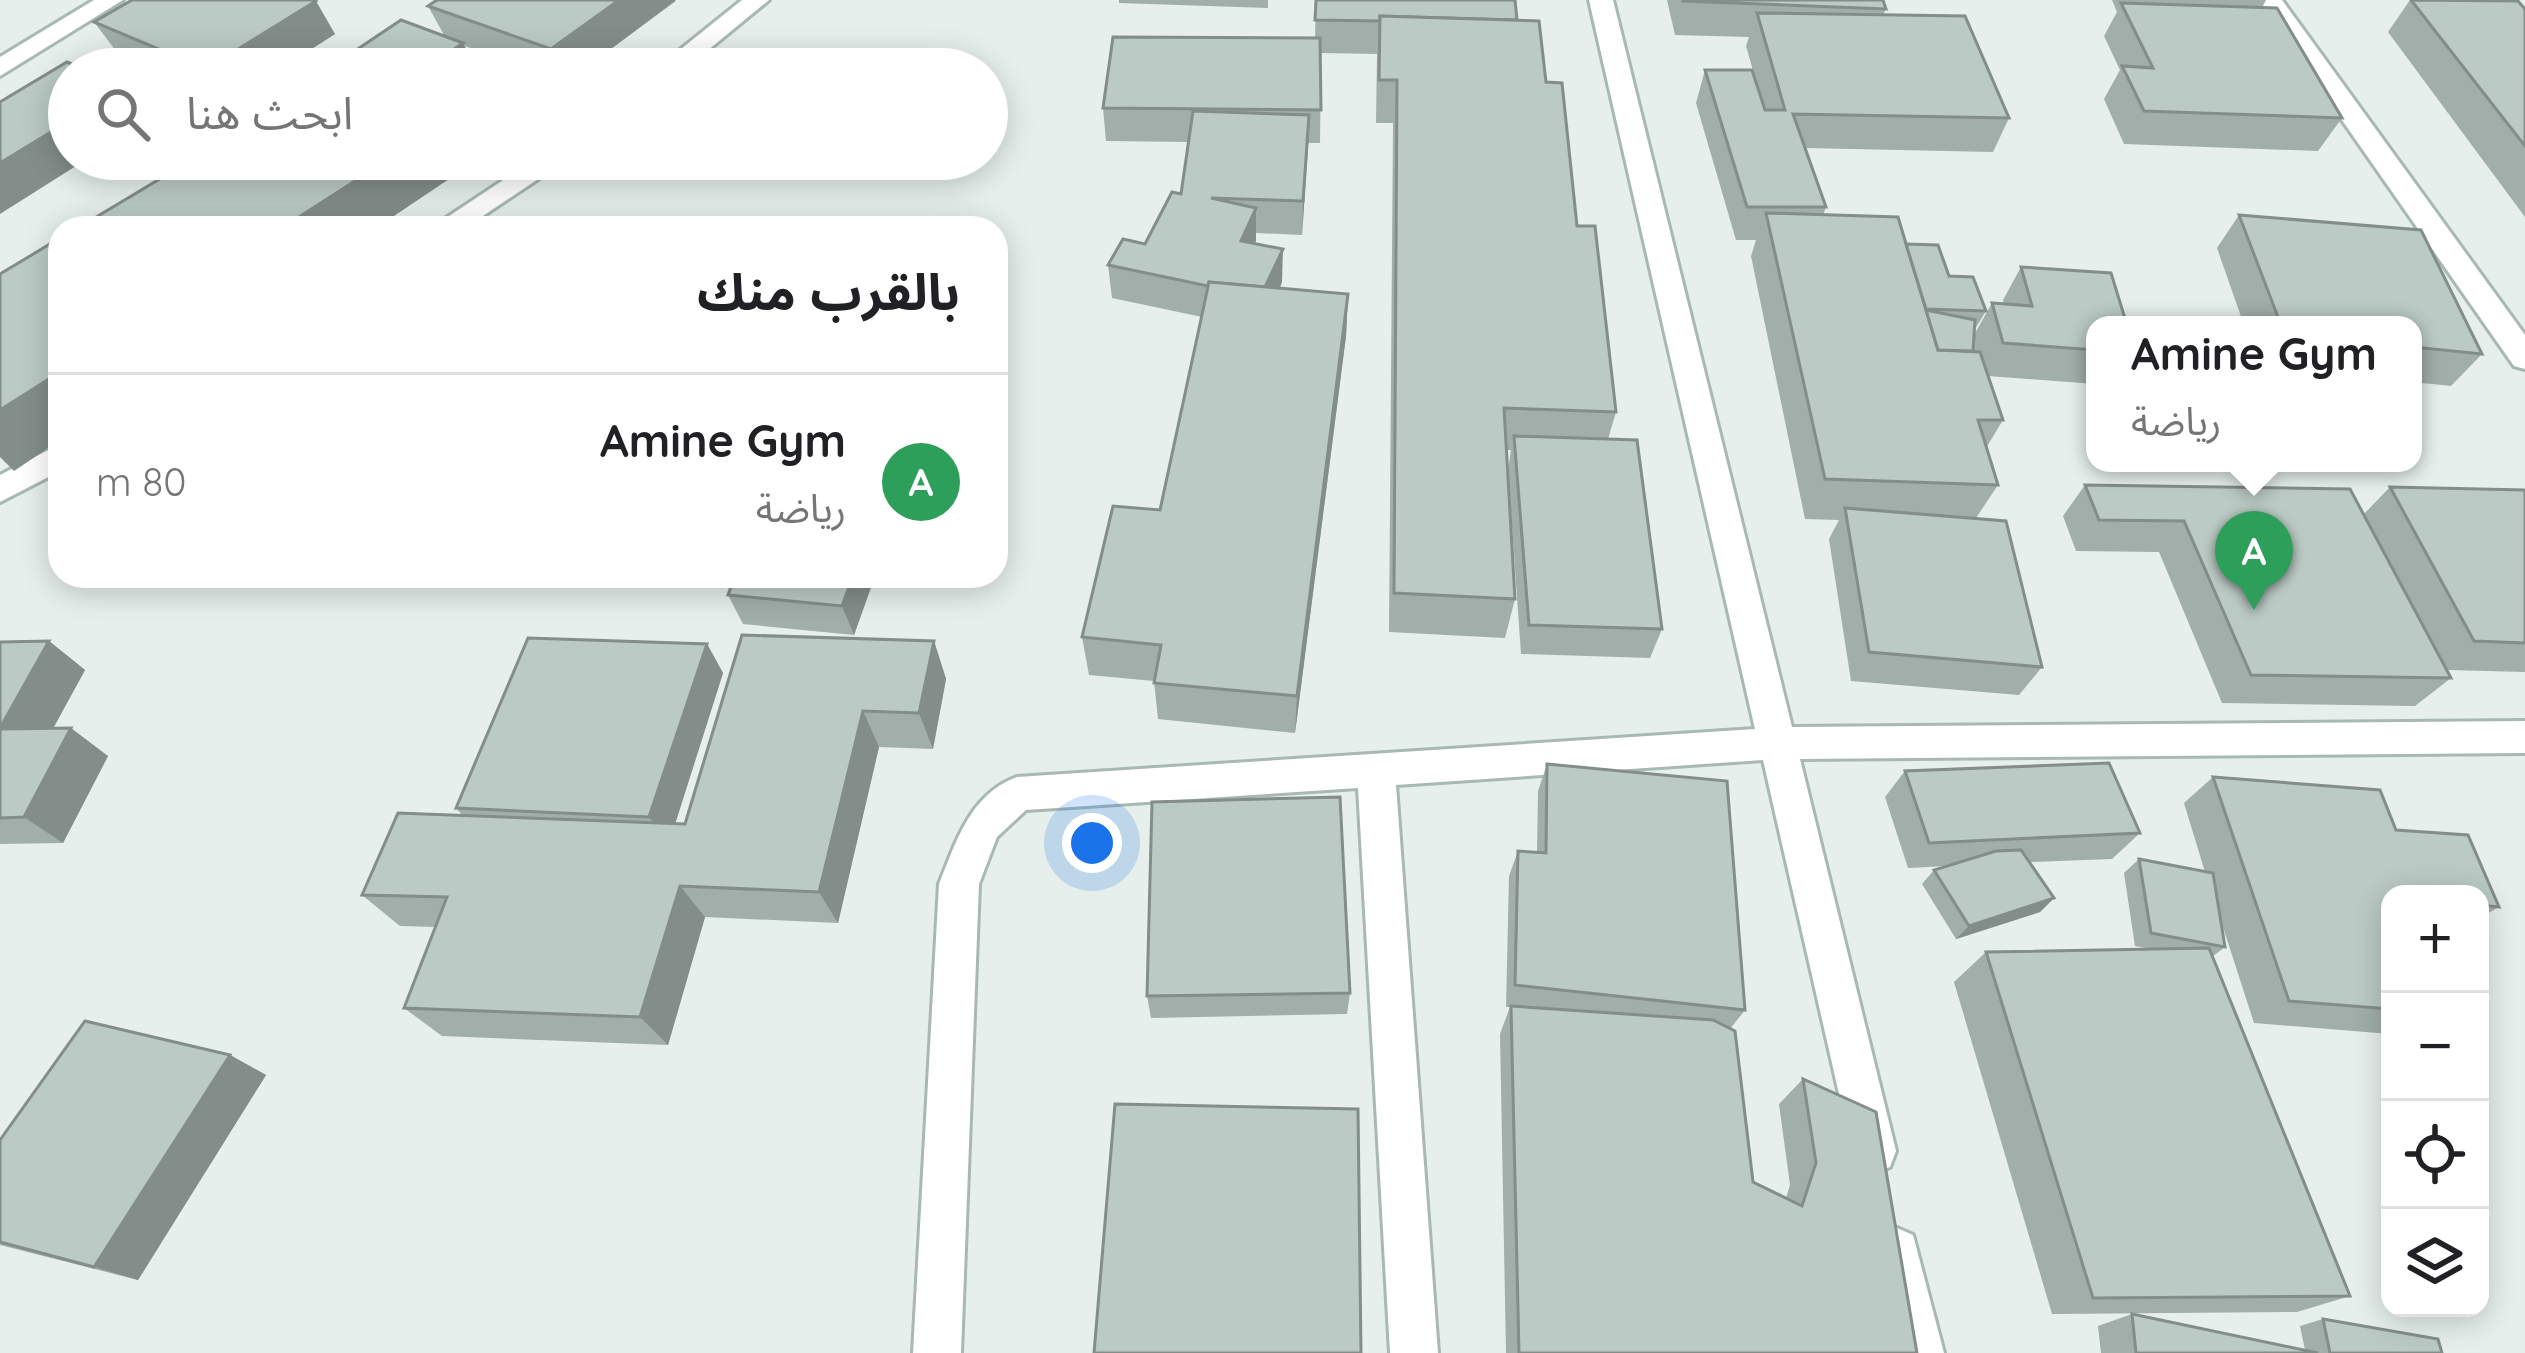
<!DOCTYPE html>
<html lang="ar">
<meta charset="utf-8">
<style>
:root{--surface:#fff;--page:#f6f6f6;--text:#202124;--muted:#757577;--line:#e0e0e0;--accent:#db2777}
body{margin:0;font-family:Quicksand,"Noto Sans Arabic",sans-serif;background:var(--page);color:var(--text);direction:rtl}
.controls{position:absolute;right:36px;bottom:36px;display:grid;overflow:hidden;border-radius:24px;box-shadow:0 6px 30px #0003}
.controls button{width:108px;height:108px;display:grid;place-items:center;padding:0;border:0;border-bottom:3px solid var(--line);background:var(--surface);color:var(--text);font:60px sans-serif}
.you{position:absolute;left:1092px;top:843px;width:42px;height:42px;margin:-30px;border:9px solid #fff;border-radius:50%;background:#1a73e8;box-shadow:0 0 0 18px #1a73e833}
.badge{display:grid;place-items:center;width:78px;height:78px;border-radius:50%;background:var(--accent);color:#fff;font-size:39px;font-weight:700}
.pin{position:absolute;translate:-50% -99px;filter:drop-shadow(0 3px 6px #0008)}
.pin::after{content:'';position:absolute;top:63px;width:42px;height:36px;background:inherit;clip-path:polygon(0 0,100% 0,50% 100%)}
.popup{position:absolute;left:2086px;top:316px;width:336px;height:156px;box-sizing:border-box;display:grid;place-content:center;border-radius:24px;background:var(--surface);filter:drop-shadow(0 3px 9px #0005);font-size:39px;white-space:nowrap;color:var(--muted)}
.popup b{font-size:45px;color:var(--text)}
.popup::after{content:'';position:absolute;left:50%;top:100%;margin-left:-24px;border:24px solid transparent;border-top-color:var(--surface)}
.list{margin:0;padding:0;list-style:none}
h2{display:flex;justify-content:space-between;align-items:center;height:156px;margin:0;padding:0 48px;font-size:51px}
h2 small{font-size:39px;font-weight:400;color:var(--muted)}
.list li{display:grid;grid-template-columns:78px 1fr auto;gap:36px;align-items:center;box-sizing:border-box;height:216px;padding:0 48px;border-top:3px solid var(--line)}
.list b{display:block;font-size:45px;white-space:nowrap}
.list p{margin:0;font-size:39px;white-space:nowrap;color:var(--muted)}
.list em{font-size:39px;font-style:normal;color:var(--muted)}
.icon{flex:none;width:66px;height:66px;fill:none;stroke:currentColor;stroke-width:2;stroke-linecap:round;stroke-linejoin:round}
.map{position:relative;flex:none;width:2525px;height:1353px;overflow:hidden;direction:ltr}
.search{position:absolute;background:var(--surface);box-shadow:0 6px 30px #0003;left:48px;top:48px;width:960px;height:132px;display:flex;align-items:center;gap:30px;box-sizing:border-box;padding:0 42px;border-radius:66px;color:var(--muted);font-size:45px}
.panel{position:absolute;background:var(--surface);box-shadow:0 6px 30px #0003;left:48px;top:216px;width:960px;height:372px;border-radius:36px;direction:rtl}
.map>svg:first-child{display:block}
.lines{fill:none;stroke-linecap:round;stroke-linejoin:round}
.street-casing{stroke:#a8b8b2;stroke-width:6}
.street{fill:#fff;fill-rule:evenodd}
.wall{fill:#a1aea9}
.shaded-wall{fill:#838d89}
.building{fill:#bbcac4;stroke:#838d89;stroke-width:3}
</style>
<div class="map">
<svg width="2525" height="1353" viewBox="0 0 2525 1353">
<rect width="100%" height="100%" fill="#e6efeb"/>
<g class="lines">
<defs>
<g id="street">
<path d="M94,0H123L0,76V57Z"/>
<path d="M742,0H769L685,69H656Z"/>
<path d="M1589,0H1613L1792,727L2525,721V753L1800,759L1896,1151L1890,1167L1874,1173L1858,1167L1852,1151L1763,760L1396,785L1438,1353H1390L1358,788L1026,810L997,837L979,884L961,1353H913L939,884C956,842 970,794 1017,777L1755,729Z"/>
<path d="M2258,0H2282L2525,335V369L2514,366Z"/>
<path d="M535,159H568L465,228H431Z"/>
<path d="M60,444V471L0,502V475Z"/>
<path d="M1897,1228L1913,1235L1944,1353H1896L1874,1251L1881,1235Z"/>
</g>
</defs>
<!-- street casing -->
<use href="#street" class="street-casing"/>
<!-- street -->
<use href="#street" class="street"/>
</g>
<!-- wall -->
<g class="wall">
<path d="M1119,0H1268V8L1119,3Z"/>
<path d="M1316,0L1517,20L1546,82L1616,412L1608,439L1662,629L1650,658L1521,654L1508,468L1511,450H1506L1515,599L1505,638L1389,632L1393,123H1376L1377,54L1321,53L1320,143H1308L1302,235L1256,233L1255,244L1282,282L1280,288L1348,294L1346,336L1295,733L1158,719L1154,681L1089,675L1082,637L1160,510L1202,317L1112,298L1108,265L1145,244L1181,194L1188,142L1106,141L1103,108L1315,38Z"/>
<path d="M1667,0H1883L1886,9L1883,15L2009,118L1993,152L1805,148L1826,207L1823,215L1906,244L1949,276L1986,311L1975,329L1974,335L1992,303L2004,304L2003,300L2021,267L2095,325V384L1988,376L2003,420L1986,448L1998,485L1976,518L2042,667L2019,695L1851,681L1829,539L1839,520L1805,519L1751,256L1756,240H1736L1696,103L1705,70L1758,88L1746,46L1749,37L1675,35Z"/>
<path d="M2112,0H2266L2262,8L2342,118L2318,151L2124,144L2104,99L2120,70L2104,36L2117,12Z"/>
<path d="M2410,0L2525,9V217L2388,32Z"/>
<path d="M676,1L584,69H530L465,46L444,35L428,6Z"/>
<path d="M94,22L335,34L280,69H151L119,55Z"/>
<path d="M2239,215L2482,354L2451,386L2413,382V325H2244L2217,248Z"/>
<path d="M2085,485L2364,514L2390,487L2525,490V672L2447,670L2451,678L2415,706L2222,703L2159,552L2076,551L2063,516Z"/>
<path d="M875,576L854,635L743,624L728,595Z"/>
<path d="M905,576H937L936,579Z"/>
<path d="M49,641L85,670L53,729L108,756L63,843L0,844V642Z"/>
<path d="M934,641L946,679L933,749L879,747L838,923L705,917L668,1045L442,1036L404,1008L436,927L400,926L362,895L463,816L456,808L707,644L723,673L675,824H685Z"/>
<path d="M1547,764L1745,1010L1730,1029L1753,1182L1786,1198L1790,1185L1779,1104L1803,1079L1917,1353H1506L1500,1034L1510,1007H1506L1509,876L1518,851L1537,852L1538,791Z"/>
<path d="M1905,771L2140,833L2112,859L2030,862L2054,898L2040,912L1956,939L1922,884L1934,870L1947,866L1908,868L1885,797Z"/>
<path d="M2213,777L2396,830L2499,907L2480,918V894H2390V1034L2254,1023L2221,921L2225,947L2212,957L2350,1296L2297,1312L2052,1314L1954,982L1986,952L2152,949L2135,946L2124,873L2139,859L2205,872L2184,803Z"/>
<path d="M1350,993L1347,1014L1151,1018L1147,996Z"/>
<path d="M230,1055L266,1075L138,1280L0,1245V1140Z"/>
<path d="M2132,1314L2305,1350L2300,1326L2323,1319L2442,1353H2101L2098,1326Z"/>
</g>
<!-- shaded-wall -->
<g class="shaded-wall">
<path d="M619,0H676L584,69H560L551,49Z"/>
<path d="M316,1L335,34L280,69H207Z"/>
<path d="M463,43L477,69H425Z"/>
<path d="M1309,115L1308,148L1302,235L1303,201Z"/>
<path d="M69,121V159H87L0,214V163Z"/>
<path d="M340,159H479L376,228H282Z"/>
<path d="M1256,208V241L1241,273V241Z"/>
<path d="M1283,249L1282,282L1261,329V296Z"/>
<path d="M1348,294L1346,336L1295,733L1297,696Z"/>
<path d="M60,372V440L14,471L0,457V410Z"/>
<path d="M853,576H875L854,635L842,606Z"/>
<path d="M49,641L85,670L37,757L0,730V728Z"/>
<path d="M934,641L946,679L933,749L919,713Z"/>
<path d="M707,644L723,673L669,843L649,817Z"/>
<path d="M863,711L879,747L838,923L819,892Z"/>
<path d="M71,728L108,756L63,843L24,817Z"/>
<path d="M680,886L705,917L668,1045L640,1017Z"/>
<path d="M2054,898L2040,912L1956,939L1969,926Z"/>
<path d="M230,1055L266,1075L138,1280L94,1267Z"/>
</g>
<!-- building -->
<g class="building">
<path d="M132,0H315L316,1L206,69L94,22Z"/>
<path d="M437,0H619L551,49L428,6Z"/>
<path d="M1316,0H1515L1517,20L1380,16V21L1315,20Z"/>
<path d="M1683,0H1883L1886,9L1683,1Z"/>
<path d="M2411,0L2518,1L2525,9V146Z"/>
<path d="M2121,3L2277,8L2342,118L2144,111L2122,66L2153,68Z"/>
<path d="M1757,13L1965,16L2009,118L1793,114L1826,207H1747L1705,70H1752L1765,110H1785Z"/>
<path d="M1380,16L1539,21L1546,82L1562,83L1577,226H1595L1616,412L1504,408L1515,599L1394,593L1397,80H1379Z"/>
<path d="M401,20L463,43L425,69H328Z"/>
<path d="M1113,37L1320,38L1321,110L1103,108Z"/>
<path d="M67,62L84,69H69V121L0,163V102Z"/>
<path d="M1193,111L1309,115L1303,201L1211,198L1256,208L1241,241L1283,249L1265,287L1209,282L1208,286L1108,265L1123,239L1145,244L1172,192L1181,194Z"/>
<path d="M193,159H356L347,164L351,166L362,159H389L282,228H78Z"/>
<path d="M1766,213L1898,217L1938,350L1980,352L2003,420H1978L1998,485L1825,479Z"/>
<path d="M2239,215L2421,230L2482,354L2413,347V325H2281Z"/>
<path d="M60,238V372L0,410V274Z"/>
<path d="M1906,244L1938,245L1949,276L1973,277L1986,311L1926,309Z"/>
<path d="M2021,267L2111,273L2127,325H2095V350L2003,343L1992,303L2032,306Z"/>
<path d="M1209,282L1348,294L1297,696L1154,683L1161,645L1082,637L1113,506L1160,510Z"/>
<path d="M1926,310L1975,320L1973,351L1938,350Z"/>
<path d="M1514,436L1637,440L1662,629L1529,625Z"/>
<path d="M2085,485L2350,489L2451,678L2251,675L2184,521L2099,520Z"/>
<path d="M2390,487L2525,490V643L2474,641Z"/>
<path d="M1845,508L2006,521L2042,667L1869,652Z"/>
<path d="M735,576H853L842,606L728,595Z"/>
<path d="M742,635L934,641L919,713L863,711L819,892L680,886L640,1017L404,1008L447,897L362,895L398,813L685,824Z"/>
<path d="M528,638L707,644L649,817L456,808Z"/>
<path d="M49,641L0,728V642Z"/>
<path d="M71,728L24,817L0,818V729Z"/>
<path d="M2109,763L2140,833L1929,843L1905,771Z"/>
<path d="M1547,764L1727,781L1745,1010L1515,985L1518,851L1546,853Z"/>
<path d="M2213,777L2380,790L2396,830L2468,835L2499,907L2480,905V894H2390V1009L2289,1001Z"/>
<path d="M1340,797L1350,993L1147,996L1152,802Z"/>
<path d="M2021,850L2054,898L1969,926L1934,870L1996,851Z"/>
<path d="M2139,859L2213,873L2225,947L2151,933Z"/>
<path d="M2209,948L2350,1296L2093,1298L1986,952Z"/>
<path d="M1511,1006L1713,1020L1735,1031L1753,1182L1802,1206L1816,1163L1803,1079L1876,1112L1917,1353H1519Z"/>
<path d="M85,1021L230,1055L94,1267L0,1242V1140Z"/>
<path d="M1115,1104L1358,1109L1361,1353H1094Z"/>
<path d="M2132,1314L2318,1353H2136Z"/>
<path d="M2323,1319L2438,1339L2442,1353H2330Z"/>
</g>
</svg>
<div class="controls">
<button>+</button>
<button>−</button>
<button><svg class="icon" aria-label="locate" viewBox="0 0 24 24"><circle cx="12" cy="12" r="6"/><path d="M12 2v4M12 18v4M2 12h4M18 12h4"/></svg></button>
<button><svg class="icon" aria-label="layers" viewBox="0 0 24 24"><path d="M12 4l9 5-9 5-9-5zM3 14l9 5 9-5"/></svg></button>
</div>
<div class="you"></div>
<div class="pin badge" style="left:2254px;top:610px;background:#2e9e5b">A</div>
<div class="popup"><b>Amine Gym</b>رياضة</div>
<div class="search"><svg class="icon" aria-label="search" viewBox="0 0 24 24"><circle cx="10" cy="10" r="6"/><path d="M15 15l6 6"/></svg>ابحث هنا</div>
<section class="panel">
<h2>بالقرب منك<small></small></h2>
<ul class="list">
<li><span class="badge" style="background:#2e9e5b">A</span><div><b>Amine Gym</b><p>رياضة</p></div><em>80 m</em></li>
</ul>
</section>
</div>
